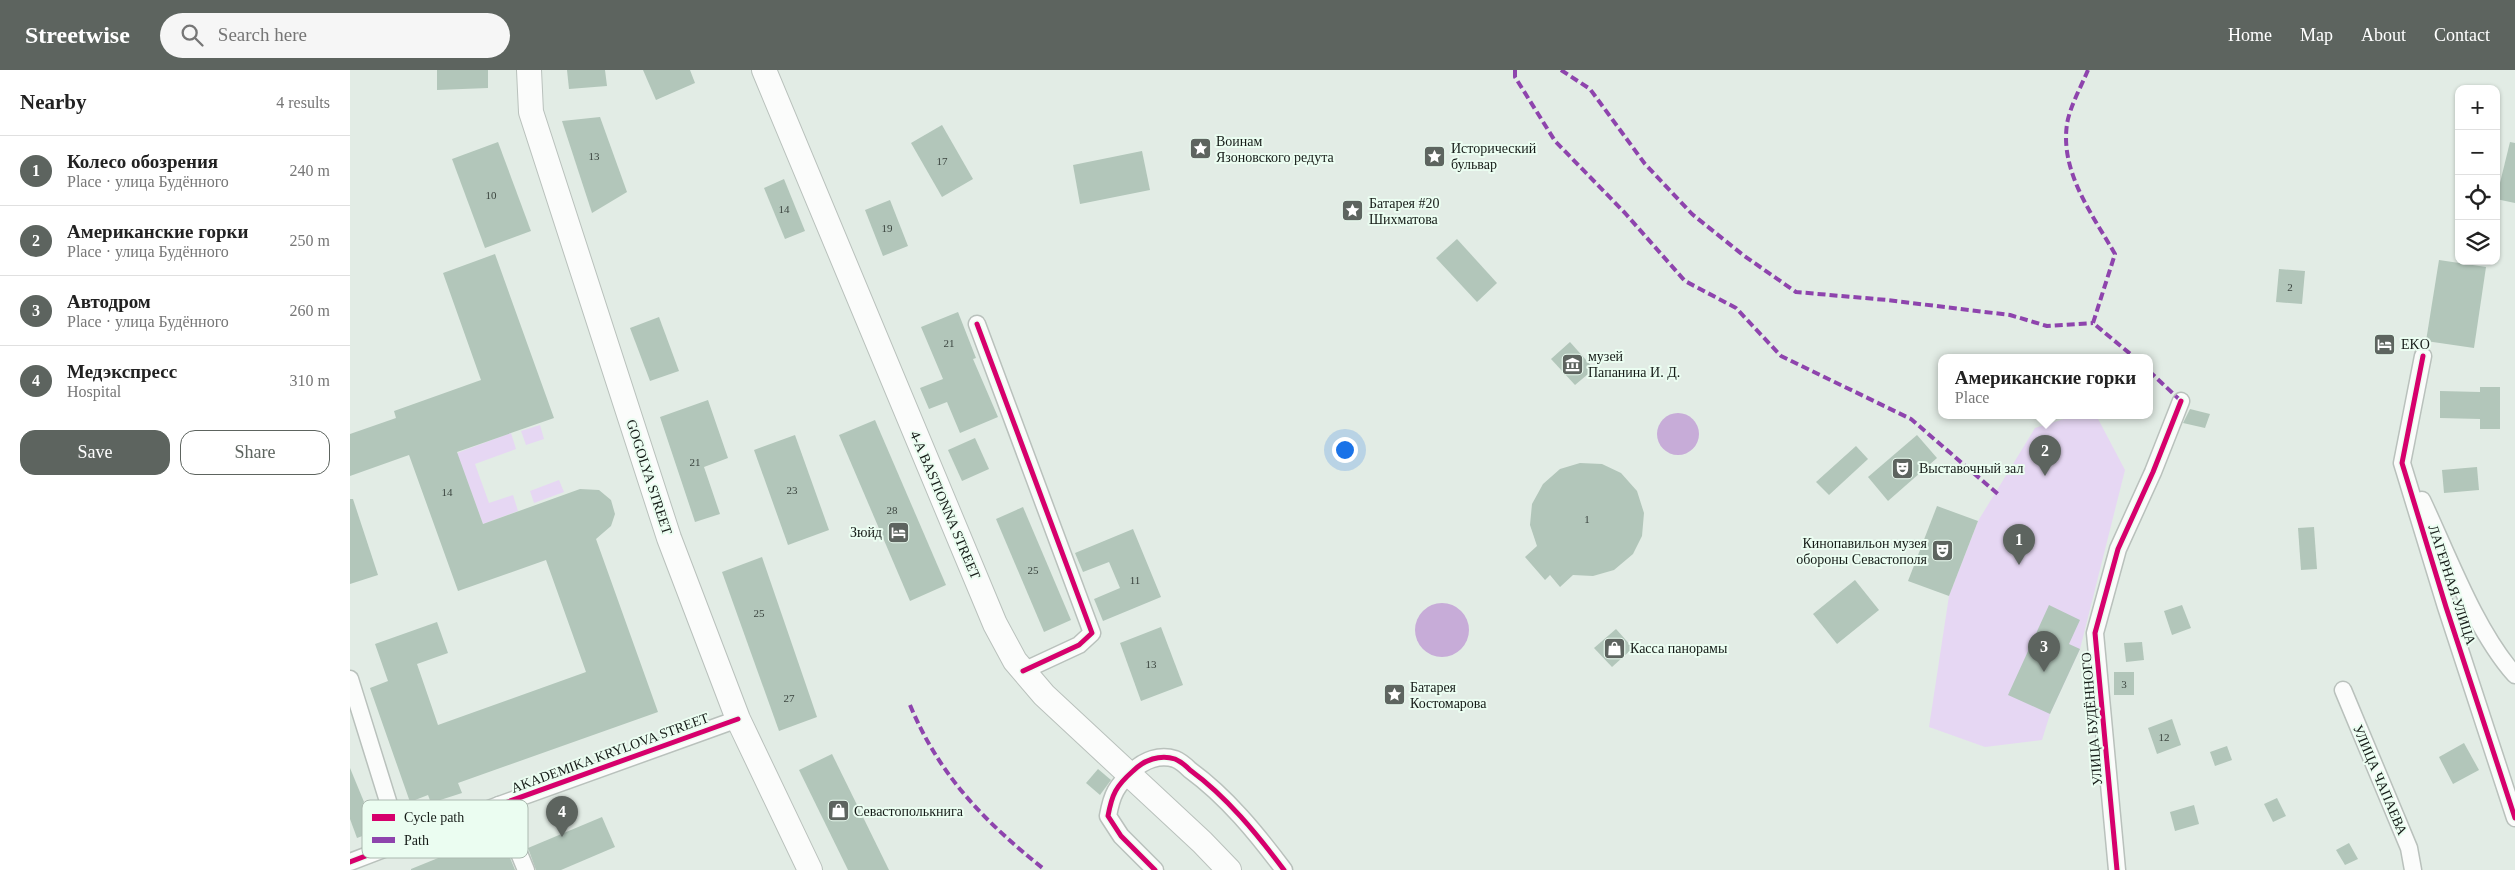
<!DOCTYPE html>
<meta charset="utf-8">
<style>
:root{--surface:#fff;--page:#f6f6f6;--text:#222;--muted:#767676;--line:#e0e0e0;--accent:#5d645f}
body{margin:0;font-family:Georgia,serif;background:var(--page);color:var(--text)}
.controls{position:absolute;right:15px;top:15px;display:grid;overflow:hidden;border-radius:10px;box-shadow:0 1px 4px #0004}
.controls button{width:45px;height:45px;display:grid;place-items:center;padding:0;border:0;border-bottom:1px solid var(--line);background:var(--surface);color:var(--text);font:25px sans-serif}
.you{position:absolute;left:994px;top:379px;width:18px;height:18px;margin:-12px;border:4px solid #fff;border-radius:50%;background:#1a73e8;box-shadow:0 0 0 8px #1a73e833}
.badge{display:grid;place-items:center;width:32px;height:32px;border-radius:50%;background:var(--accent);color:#fff;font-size:16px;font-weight:700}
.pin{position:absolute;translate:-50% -41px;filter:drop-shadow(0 1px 2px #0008)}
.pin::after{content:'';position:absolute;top:26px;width:18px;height:15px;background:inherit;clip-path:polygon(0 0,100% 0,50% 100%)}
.popup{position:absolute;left:1588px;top:284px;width:215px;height:65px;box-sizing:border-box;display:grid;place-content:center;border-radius:10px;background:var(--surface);filter:drop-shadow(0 1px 4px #0005);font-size:16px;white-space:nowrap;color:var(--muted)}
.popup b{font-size:19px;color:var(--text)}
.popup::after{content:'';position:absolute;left:50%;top:100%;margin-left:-10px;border:10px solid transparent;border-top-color:var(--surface)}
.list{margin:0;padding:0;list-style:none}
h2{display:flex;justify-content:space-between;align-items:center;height:65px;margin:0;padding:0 20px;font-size:21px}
h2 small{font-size:16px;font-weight:400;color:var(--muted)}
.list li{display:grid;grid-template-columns:32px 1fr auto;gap:15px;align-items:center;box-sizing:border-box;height:70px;padding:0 20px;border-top:1px solid var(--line)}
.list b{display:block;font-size:19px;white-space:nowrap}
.list p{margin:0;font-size:16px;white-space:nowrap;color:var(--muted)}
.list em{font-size:16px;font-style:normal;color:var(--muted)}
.actions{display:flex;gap:10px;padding:15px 20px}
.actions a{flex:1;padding:11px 0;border:1px solid var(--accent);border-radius:15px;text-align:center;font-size:18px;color:var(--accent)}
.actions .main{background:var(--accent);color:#fff}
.icon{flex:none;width:28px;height:28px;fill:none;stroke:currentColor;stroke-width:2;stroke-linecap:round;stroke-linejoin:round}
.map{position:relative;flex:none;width:2165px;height:800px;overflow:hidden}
header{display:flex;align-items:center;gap:30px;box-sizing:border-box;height:70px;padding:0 25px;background:var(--accent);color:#fff}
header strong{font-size:24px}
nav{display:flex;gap:28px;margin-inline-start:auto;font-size:18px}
.search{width:350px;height:45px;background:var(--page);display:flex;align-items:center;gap:12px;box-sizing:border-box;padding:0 18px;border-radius:28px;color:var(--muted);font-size:19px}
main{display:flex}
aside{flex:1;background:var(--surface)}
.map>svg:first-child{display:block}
.green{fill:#e6d7f3}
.water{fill:#c7acd8}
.building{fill:#b2c6ba}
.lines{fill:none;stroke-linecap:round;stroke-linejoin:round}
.minor-casing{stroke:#b9c1bc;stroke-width:19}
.secondary-casing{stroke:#b9c1bc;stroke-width:26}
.minor{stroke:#fbfcfb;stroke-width:16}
.secondary{stroke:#fbfcfb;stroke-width:24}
.quiet{stroke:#8e44ad;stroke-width:4;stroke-dasharray:8 4;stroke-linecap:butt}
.cycleway-casing{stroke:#ebfdf1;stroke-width:8}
.cycleway{stroke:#d6006c;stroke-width:5}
.labels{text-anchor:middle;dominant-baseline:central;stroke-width:4;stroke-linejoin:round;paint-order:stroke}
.number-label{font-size:11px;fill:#3c4640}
.poi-label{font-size:14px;fill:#151b17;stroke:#ebfdf1;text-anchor:start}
.street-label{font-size:14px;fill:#151b17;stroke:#ebfdf1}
.key{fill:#ebfdf1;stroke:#abb9b0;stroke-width:1}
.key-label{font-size:14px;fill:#151b17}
</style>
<header>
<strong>Streetwise</strong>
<div class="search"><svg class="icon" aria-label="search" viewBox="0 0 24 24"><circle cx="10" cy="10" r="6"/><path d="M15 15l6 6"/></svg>Search here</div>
<nav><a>Home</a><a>Map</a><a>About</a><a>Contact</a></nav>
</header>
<main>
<aside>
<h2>Nearby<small>4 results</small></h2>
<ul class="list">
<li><span class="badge">1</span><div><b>Колесо обозрения</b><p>Place · улица Будённого</p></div><em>240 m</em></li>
<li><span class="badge">2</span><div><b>Американские горки</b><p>Place · улица Будённого</p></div><em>250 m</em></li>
<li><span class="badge">3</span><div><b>Автодром</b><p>Place · улица Будённого</p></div><em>260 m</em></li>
<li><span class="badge">4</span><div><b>Медэкспресс</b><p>Hospital</p></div><em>310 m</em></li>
</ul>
<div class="actions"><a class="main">Save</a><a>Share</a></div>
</aside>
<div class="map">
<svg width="2165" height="800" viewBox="0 0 2165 800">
<rect width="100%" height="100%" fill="#e2ece5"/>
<!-- green -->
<g class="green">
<path d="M1727,345H1746L1775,400L1730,579L1700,644L1692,670L1635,677L1579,657L1599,526L1628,451L1685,358Z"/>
<path d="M190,355L194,369L176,375L171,361Z"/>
<path d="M161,363L166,379L125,394L139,433L163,425L168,441L133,454L107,383Z"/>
<path d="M209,410L214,422L184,433L180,421Z"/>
</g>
<!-- water -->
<g class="water">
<circle cx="1328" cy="364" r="21"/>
<circle cx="1092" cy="560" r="27"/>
</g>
<!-- building -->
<g class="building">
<path d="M87,0H138V18L87,20Z"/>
<path d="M217,0H255L257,16L219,19Z"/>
<path d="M293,0H340L345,13L306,30Z"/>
<path d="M250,47L277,122L242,143L212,51Z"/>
<path d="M592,55L623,109L592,127L561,73Z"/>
<path d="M148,72L181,161L135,178L102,89Z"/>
<path d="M2160,72L2165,73V133L2146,129Z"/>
<path d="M792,81L800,120L730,134L723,95Z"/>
<path d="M434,109L455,161L435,169L414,118Z"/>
<path d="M540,130L558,176L533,186L515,140Z"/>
<path d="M1107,169L1147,213L1127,232L1086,188Z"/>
<path d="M145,184L204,348L107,382L133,454L230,419L249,420L261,430L265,444L261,456L246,469L308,642L108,713L112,723L81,733L78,725L60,732L20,618L38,611L25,574L87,552L98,583L67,594L88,655L236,602L196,490L108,521L59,385L0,406V364L46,348L44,341L131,310L93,203Z"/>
<path d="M2089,190L2136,197L2124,278L2076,271Z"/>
<path d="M1929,199L1955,201L1952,234L1926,232Z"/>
<path d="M608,242L626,288L623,289L648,347L610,363L597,332L579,339L570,318L593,309L571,257Z"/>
<path d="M309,247L329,301L300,311L280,258Z"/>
<path d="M1220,272L1244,299L1225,315L1201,289Z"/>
<path d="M2130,317H2150V359H2130V349L2090,348V321L2130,322Z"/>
<path d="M358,330L378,388L354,397L370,444L345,452L310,347Z"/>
<path d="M1840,339L1860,344L1855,358L1833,353Z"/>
<path d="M525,350L596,515L560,531L489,365Z"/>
<path d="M445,365L479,460L438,475L404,380Z"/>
<path d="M1567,365L1587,388L1538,431L1518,407Z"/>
<path d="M625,368L639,399L612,411L598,380Z"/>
<path d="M1506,376L1518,389L1479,425L1466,412Z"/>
<path d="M1230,393L1252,394L1271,403L1287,421L1294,443L1292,466L1283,484L1264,500L1243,506L1223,505L1210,517L1200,505L1195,510L1175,487L1187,476L1180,455L1182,434L1193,414L1210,399Z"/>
<path d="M2127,397L2129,420L2094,423L2092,400Z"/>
<path d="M0,429H3L28,505L0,514Z"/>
<path d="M1587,436L1628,451L1599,526L1558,511Z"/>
<path d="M673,437L721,550L694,562L646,449Z"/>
<path d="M1964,457L1967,499L1951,500L1948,458Z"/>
<path d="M783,459L811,527L753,551L744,529L770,518L759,492L733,502L725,483Z"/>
<path d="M412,487L467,647L429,661L372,502Z"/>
<path d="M1505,510L1529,540L1487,574L1463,544Z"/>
<path d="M1699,535L1730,550L1719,574L1730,579L1700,644L1658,625Z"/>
<path d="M1832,535L1841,558L1822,565L1814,541Z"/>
<path d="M811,557L833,615L791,631L770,573Z"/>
<path d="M1266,559L1283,578L1262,597L1244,578Z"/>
<path d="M1792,572L1794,590L1776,592L1774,573Z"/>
<rect x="1764" y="602" width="20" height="23"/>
<path d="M1822,649L1831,675L1807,684L1798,658Z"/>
<path d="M2114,673L2129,700L2103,714L2089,687Z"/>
<path d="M1877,676L1882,690L1865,696L1860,682Z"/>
<path d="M482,684L539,800H498L449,700Z"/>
<path d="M0,698L26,761L7,768L0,749Z"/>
<path d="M748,699L761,710L750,725L736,713Z"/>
<path d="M1927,728L1936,746L1923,752L1914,734Z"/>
<path d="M1844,735L1849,754L1825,761L1820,742Z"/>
<path d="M252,747L265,777L211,800H186L178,778Z"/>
<path d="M150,763L165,800H61V799Z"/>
<path d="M1999,773L2008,789L1995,795L1986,780Z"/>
</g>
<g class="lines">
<defs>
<g id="minor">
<path d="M627,254L742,563L729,575L673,601"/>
<path d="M2073,286L2052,393L2096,537L2165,748"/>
<path d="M2072,430C2098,485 2125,560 2165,605"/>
<path d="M0,609L51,773"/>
<path d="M1993,620L2059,778L2063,800"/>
<path d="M149,735L176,800"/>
<path d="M0,792L149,735L388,649"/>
<path d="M805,800L771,766L758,746C762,724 766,716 783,701C794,690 810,684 825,689C830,691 836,696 840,700C877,727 907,764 934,800"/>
<path d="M1767,800L1745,563L1768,479L1803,402L1831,331"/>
</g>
<g id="secondary">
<path d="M179,0L181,42L319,468L388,649L460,800"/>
<path d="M414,0L645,554L665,591L694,625L852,772L879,800"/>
</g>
</defs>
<!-- minor casing -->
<use href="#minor" class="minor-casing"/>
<!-- secondary casing -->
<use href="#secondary" class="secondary-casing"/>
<!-- minor -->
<use href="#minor" class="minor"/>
<!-- secondary -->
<use href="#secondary" class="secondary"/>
<!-- quiet -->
<g class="quiet">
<path d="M1165,0V7L1205,71L1275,143L1335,211L1386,238L1431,286L1561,349L1649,425"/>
<path d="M1211,0L1240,19L1295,94L1342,144L1393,185L1446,222L1537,230L1660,245L1697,256L1743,253"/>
<path d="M1738,0C1731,17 1720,36 1717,54C1710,102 1742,144 1765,184L1743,253L1784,287"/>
<path d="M1799,301L1831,331"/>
<path d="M560,635C590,707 635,752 695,800"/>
</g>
<defs>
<g id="cycleway">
<path d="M627,254L742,563L729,575L673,601"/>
<path d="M2073,286L2052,393L2096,537L2165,748"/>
<path d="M0,792L149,735L388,649"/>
<path d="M805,800L771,766L758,746C762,724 766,716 783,701C794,690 810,684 825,689C830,691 836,696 840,700C877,727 907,764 934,800"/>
<path d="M1767,800L1745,563L1768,479L1803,402L1831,331"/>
</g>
</defs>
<!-- cycleway casing -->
<use href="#cycleway" class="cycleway-casing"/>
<!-- cycleway -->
<use href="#cycleway" class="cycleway"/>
</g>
<!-- icons -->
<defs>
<symbol id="sight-square" viewBox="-11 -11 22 22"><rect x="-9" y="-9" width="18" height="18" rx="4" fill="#5d645f" stroke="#ebfdf1"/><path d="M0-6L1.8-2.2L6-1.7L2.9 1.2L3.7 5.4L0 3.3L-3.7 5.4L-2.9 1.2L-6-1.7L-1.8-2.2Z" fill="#fff"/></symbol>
<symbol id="hotel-square" viewBox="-11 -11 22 22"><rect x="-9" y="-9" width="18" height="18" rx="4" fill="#5d645f" stroke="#ebfdf1"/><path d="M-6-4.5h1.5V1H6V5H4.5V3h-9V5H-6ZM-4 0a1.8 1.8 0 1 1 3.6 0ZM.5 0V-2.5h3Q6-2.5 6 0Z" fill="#fff"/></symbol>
<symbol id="museum-square" viewBox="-11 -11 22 22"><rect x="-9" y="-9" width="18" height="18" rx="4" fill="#5d645f" stroke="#ebfdf1"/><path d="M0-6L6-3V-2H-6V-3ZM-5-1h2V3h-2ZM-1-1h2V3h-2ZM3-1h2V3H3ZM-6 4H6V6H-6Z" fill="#fff"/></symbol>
<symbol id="theatre-square" viewBox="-11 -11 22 22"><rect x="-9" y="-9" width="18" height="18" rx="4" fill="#5d645f" stroke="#ebfdf1"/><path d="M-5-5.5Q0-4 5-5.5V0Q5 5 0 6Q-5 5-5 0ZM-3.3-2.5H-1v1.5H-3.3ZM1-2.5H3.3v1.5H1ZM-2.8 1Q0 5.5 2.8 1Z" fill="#fff"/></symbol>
<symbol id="shop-square" viewBox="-11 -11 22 22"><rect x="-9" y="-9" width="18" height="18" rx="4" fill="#5d645f" stroke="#ebfdf1"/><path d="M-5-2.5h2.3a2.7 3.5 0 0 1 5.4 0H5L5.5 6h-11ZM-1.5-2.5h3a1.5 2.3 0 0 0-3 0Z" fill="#fff"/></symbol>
</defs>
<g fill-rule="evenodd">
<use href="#sight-square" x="838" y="66" width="25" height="25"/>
<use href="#sight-square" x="1072" y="74" width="25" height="25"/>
<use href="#sight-square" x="990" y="128" width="25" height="25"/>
<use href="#hotel-square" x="2022" y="262" width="25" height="25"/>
<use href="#museum-square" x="1210" y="282" width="25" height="25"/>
<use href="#theatre-square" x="1540" y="386" width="25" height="25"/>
<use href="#hotel-square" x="536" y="450" width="25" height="25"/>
<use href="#theatre-square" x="1580" y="468" width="25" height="25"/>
<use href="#shop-square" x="1252" y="566" width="25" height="25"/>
<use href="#sight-square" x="1032" y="612" width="25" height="25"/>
<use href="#shop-square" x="476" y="728" width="25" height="25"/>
</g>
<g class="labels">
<!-- number labels -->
<g class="number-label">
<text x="244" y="86">13</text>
<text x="592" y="91">17</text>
<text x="141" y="125">10</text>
<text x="434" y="139">14</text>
<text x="537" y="158">19</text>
<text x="1940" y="217">2</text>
<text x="599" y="273">21</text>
<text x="345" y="392">21</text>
<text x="442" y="420">23</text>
<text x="97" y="422">14</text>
<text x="542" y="440">28</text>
<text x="1237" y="449">1</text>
<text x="683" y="500">25</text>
<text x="785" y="510">11</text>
<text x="409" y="543">25</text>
<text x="801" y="594">13</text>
<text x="1774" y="614">3</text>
<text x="439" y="628">27</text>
<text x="1814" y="667">12</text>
</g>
<!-- poi labels -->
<g class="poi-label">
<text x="866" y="71">Воинам<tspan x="866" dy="16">Язоновского редута</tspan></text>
<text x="1101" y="78">Исторический<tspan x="1101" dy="16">бульвар</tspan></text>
<text x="1019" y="133">Батарея #20<tspan x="1019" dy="16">Шихматова</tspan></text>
<text x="2051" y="274">EKO</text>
<text x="1238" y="286">музей<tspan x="1238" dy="16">Папанина И. Д.</tspan></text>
<text x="1569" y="398">Выставочный зал</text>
<text x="532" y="462" text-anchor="end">Зюйд</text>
<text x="1577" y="473" text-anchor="end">Кинопавильон музея<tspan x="1577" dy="16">обороны Севастополя</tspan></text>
<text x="1280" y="578">Касса панорамы</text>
<text x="1060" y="617">Батарея<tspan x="1060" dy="16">Костомарова</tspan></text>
<text x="504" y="741">Севастополькнига</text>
</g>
<!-- street labels -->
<g class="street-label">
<text transform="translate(299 407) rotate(72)">GOGOLYA STREET</text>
<text transform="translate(595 435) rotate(67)">4-A BASTIONNA STREET</text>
<text transform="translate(2102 515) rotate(72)">ЛАГЕРНАЯ УЛИЦА</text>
<text transform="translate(1742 649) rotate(-95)">УЛИЦА БУДЁННОГО</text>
<text transform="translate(260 683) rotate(-20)">AKADEMIKA KRYLOVA STREET</text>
<text transform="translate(2030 710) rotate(67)">УЛИЦА ЧАПАЕВА</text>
</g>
</g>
<!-- legend -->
<rect x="12" y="730" width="166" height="58" rx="8" class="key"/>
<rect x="22" y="744" width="23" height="7" fill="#d6006c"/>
<rect x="22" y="767" width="23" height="6" fill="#8e44ad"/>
<g class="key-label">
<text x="54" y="752">Cycle path</text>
<text x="54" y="775">Path</text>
</g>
</svg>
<div class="controls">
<button>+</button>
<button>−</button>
<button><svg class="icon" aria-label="locate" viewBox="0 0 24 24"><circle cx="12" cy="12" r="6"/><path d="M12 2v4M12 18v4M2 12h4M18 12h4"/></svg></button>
<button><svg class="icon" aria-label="layers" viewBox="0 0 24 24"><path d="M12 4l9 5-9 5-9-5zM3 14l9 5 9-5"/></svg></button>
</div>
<div class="you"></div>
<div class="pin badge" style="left:1669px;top:495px">1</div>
<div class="pin badge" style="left:1695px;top:406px">2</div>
<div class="popup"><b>Американские горки</b>Place</div>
<div class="pin badge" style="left:1694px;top:602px">3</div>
<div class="pin badge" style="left:212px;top:767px">4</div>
</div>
</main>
